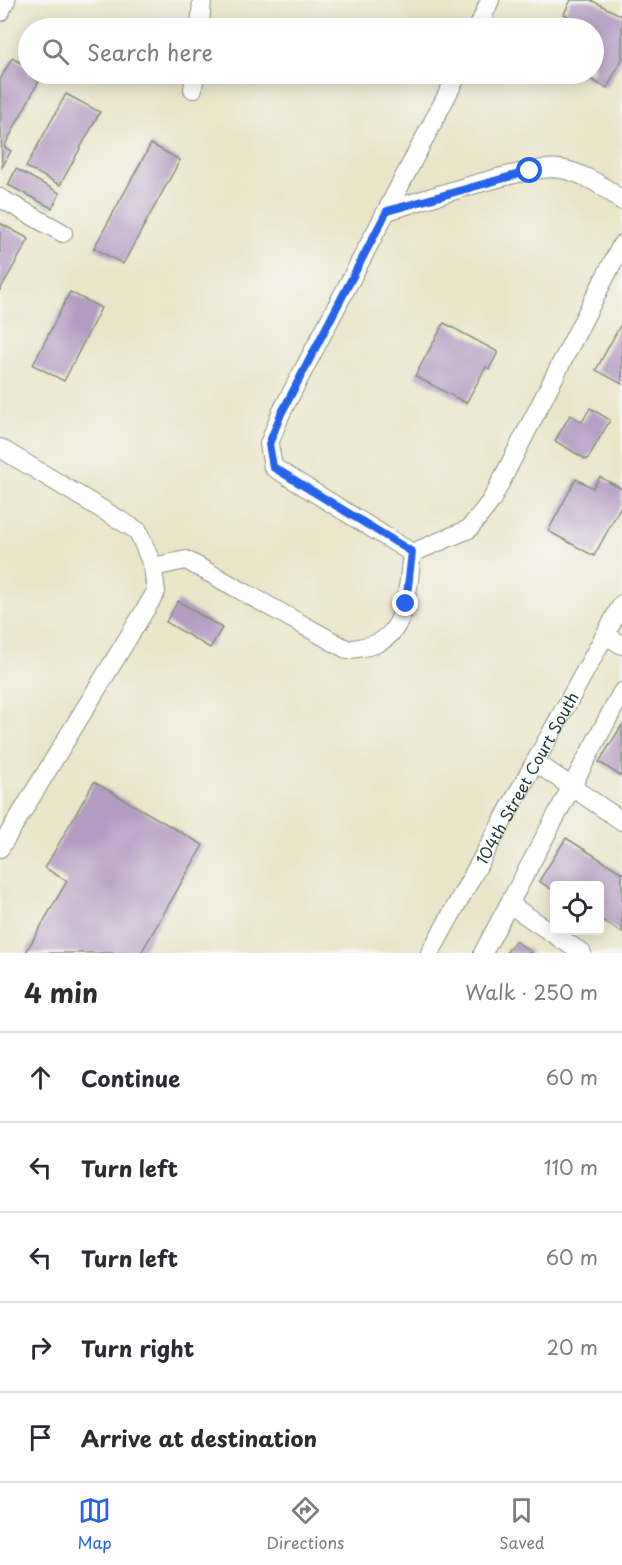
<!DOCTYPE html>
<meta charset="utf-8">
<style>
:root{--surface:#fff;--page:#f2f2f3;--text:#2b2b33;--muted:#7c7c81;--line:#e1e1e2;--accent:#2563eb}
body{margin:0;font-family:"Playpen Sans",sans-serif;background:var(--page);color:var(--text)}
.controls{position:absolute;right:18px;bottom:18px;display:grid;overflow:hidden;border-radius:6px;box-shadow:0 3px 15px #0003}
.controls button{width:54px;height:54px;display:grid;place-items:center;padding:0;border:0;border-bottom:2px solid var(--line);background:var(--surface);color:var(--text);font:30px sans-serif}
.stop{position:absolute;width:18px;height:18px;margin:-14px;border:4px solid #2563eb;border-radius:50%;background:#fff}
.stop.end{background:#2563eb;border-color:#fff;box-shadow:0 2px 6px #0008}
.list{margin:0;padding:0;list-style:none}
h2{display:flex;justify-content:space-between;align-items:center;height:78px;margin:0;padding:0 24px;font-size:26px}
h2 small{font-size:20px;font-weight:400;color:var(--muted)}
.list li{display:grid;grid-template-columns:39px 1fr auto;gap:18px;align-items:center;box-sizing:border-box;height:90px;padding:0 24px;border-top:2px solid var(--line)}
.list b{display:block;font-size:22px;white-space:nowrap}
.list em{font-size:20px;font-style:normal;color:var(--muted)}
.icon{flex:none;width:33px;height:33px;fill:none;stroke:currentColor;stroke-width:2;stroke-linecap:round;stroke-linejoin:round}
.map{position:relative;flex:none;width:622px;height:953px;overflow:hidden}
.search{position:absolute;background:var(--surface);box-shadow:0 3px 15px #0003;left:18px;right:18px;top:18px;height:66px;display:flex;align-items:center;gap:15px;box-sizing:border-box;padding:0 21px;border-radius:33px;color:var(--muted);font-size:22px}
.sheet{height:528px;background:var(--surface)}
nav{display:flex;justify-content:space-around;align-items:center;box-sizing:border-box;height:84px;border-top:2px solid var(--line);background:var(--surface);font-size:16px;color:var(--muted)}
nav a{display:grid;justify-items:center;gap:3px}
nav .on{color:var(--accent)}
.map>svg:first-child{display:block}
.building{fill:#b59cc3}
.lines{fill:none;stroke-linecap:round;stroke-linejoin:round}
.minor-casing{stroke:#84917e;stroke-width:20}
.minor{stroke:#fff;stroke-width:18}
.route{stroke:#2563eb;stroke-width:8}
.labels{text-anchor:middle;dominant-baseline:central;stroke-width:5;stroke-linejoin:round;paint-order:stroke}
.street-label{font-size:16px;fill:#1f3d34;stroke:#f6f6f2}
</style>
<div class="map">
<svg width="622" height="953" viewBox="0 0 622 953">
<rect width="100%" height="100%" fill="#f6f6f2"/>
<filter id="ink" filterUnits="userSpaceOnUse"><feTurbulence type="fractalNoise" baseFrequency=".0167" numOctaves="2"/><feDisplacementMap in="SourceGraphic" scale="12" xChannelSelector="R" yChannelSelector="G"/><feConvolveMatrix kernelMatrix="1 2 1 2 8 2 1 2 1" color-interpolation-filters="sRGB"/></filter>
<filter id="wash" filterUnits="userSpaceOnUse"><feTurbulence type="fractalNoise" baseFrequency=".008" numOctaves="4" result="noise"/><feDisplacementMap in="SourceGraphic" scale="24" xChannelSelector="R" yChannelSelector="G"/><feGaussianBlur stdDeviation="1.35" result="paint"/><feColorMatrix in="noise" values="0 0 0 0 0 0 0 0 0 0 0 0 0 0 0 0 0 1.4 0 .05"/><feComposite in="paint" operator="in"/></filter>
<g filter="url(#wash)">
<rect width="100%" height="100%" fill="#eae5c9"/>
<g id="blocks">
<!-- building -->
<g class="building">
<path d="M571,0H591L622,16V59L607,88L580,74H594V28H581L583,24L564,14Z"/>
<path d="M12,58L28,67V74L42,75L4,147L11,151L2,167L0,80Z"/>
<path d="M66,94L100,112L60,185L26,167Z"/>
<path d="M151,144L180,160L123,264L94,248Z"/>
<path d="M16,169L60,193L52,208L8,185Z"/>
<path d="M0,223L29,239L0,290Z"/>
<path d="M70,292L101,308L64,381L33,365Z"/>
<path d="M622,322V384L596,370Z"/>
<path d="M444,323L498,352L489,369L486,367L466,403L415,376Z"/>
<path d="M590,408L610,420L587,460L555,441L570,415L582,422Z"/>
<path d="M600,477L622,489V504L594,556L548,531L576,479L593,488Z"/>
<path d="M178,601L222,628L210,648L166,622Z"/>
<path d="M622,725V777L599,762Z"/>
<path d="M94,782L203,845L141,953H28L26,952L67,881L45,868Z"/>
<path d="M566,838L622,873V933L600,919V885H554V891L539,881Z"/>
<path d="M515,941L533,953H506Z"/>
</g>
</g>
</g>
<g filter="url(#ink)">
<use href="#blocks" fill-opacity="0" stroke="#84917e" stroke-width="1.5"/>
<g class="lines">
<defs>
<g id="minor">
<path d="M0,12L6,0"/>
<path d="M200,28L202,0"/>
<path d="M478,28L490,0"/>
<path d="M193,89L195,74"/>
<path d="M0,198L63,233"/>
<path d="M387,211C421,201 532,163 561,169C583,173 606,187 622,201"/>
<path d="M0,448L138,531L153,567L156,592L0,848"/>
<path d="M412,553L273,467L269,444L281,413L458,74"/>
<path d="M412,553L469,529L491,501L622,244"/>
<path d="M153,567L186,560L348,650C356,648 367,647 375,644C409,631 408,582 412,553"/>
<path d="M605,635L622,645"/>
<path d="M535,762L622,821"/>
<path d="M509,904L582,953"/>
<path id="s1" d="M430,953L622,604"/>
<path d="M483,953L622,692"/>
</g>
</defs>
<!-- minor casing -->
<use href="#minor" class="minor-casing"/>
<!-- minor -->
<use href="#minor" class="minor"/>
</g>
</g>
<g class="lines" filter="url(#ink)">
<!-- route -->
<path class="route" d="M406,604L412,552L273,467L269,444L281,414L387,211L530,171"/>
</g>
<g class="labels">
<!-- street labels -->
<g class="street-label">
<text stroke="none"><textPath href="#s1" startOffset="200">104th Street Court South</textPath></text>
</g>
</g>
</svg>
<div class="controls">
<button><svg class="icon" aria-label="locate" viewBox="0 0 24 24"><circle cx="12" cy="12" r="6"/><path d="M12 2v4M12 18v4M2 12h4M18 12h4"/></svg></button>
</div>
<div class="stop" style="left:530px;top:171px"></div>
<div class="stop end" style="left:406px;top:604px"></div>
<div class="search"><svg class="icon" aria-label="search" viewBox="0 0 24 24"><circle cx="10" cy="10" r="6"/><path d="M15 15l6 6"/></svg>Search here</div>
</div>
<section class="sheet">
<h2>4 min<small>Walk · 250 m</small></h2>
<ul class="list">
<li><svg class="icon" aria-label="ahead" viewBox="0 0 24 24"><path d="M12 20V5M6 11l6-6 6 6"/></svg><div><b>Continue</b></div><em>60 m</em></li>
<li><svg class="icon" aria-label="left" viewBox="0 0 24 24"><path d="M17 20v-9H6M10 6l-5 5 5 5"/></svg><div><b>Turn left</b></div><em>110 m</em></li>
<li><svg class="icon" aria-label="left" viewBox="0 0 24 24"><path d="M17 20v-9H6M10 6l-5 5 5 5"/></svg><div><b>Turn left</b></div><em>60 m</em></li>
<li><svg class="icon" aria-label="right" viewBox="0 0 24 24"><path d="M7 20v-9h11M14 6l5 5-5 5"/></svg><div><b>Turn right</b></div><em>20 m</em></li>
<li><svg class="icon" aria-label="arrive" viewBox="0 0 24 24"><path d="M6 21V4h12l-3 4 3 4H6"/></svg><div><b>Arrive at destination</b></div></li>
</ul>
</section>
<nav>
<a class="on"><svg class="icon" aria-label="map" viewBox="0 0 24 24"><path d="M3 6l6-2 6 2 6-2v14l-6 2-6-2-6 2zM9 4v14M15 6v14"/></svg>Map</a>
<a><svg class="icon" aria-label="directions" viewBox="0 0 24 24"><path d="M12 3l9 9-9 9-9-9zM9 14v-3h6M13 9l2 2-2 2"/></svg>Directions</a>
<a><svg class="icon" aria-label="saved" viewBox="0 0 24 24"><path d="M7 4h10v16l-5-4-5 4z"/></svg>Saved</a>
</nav>
